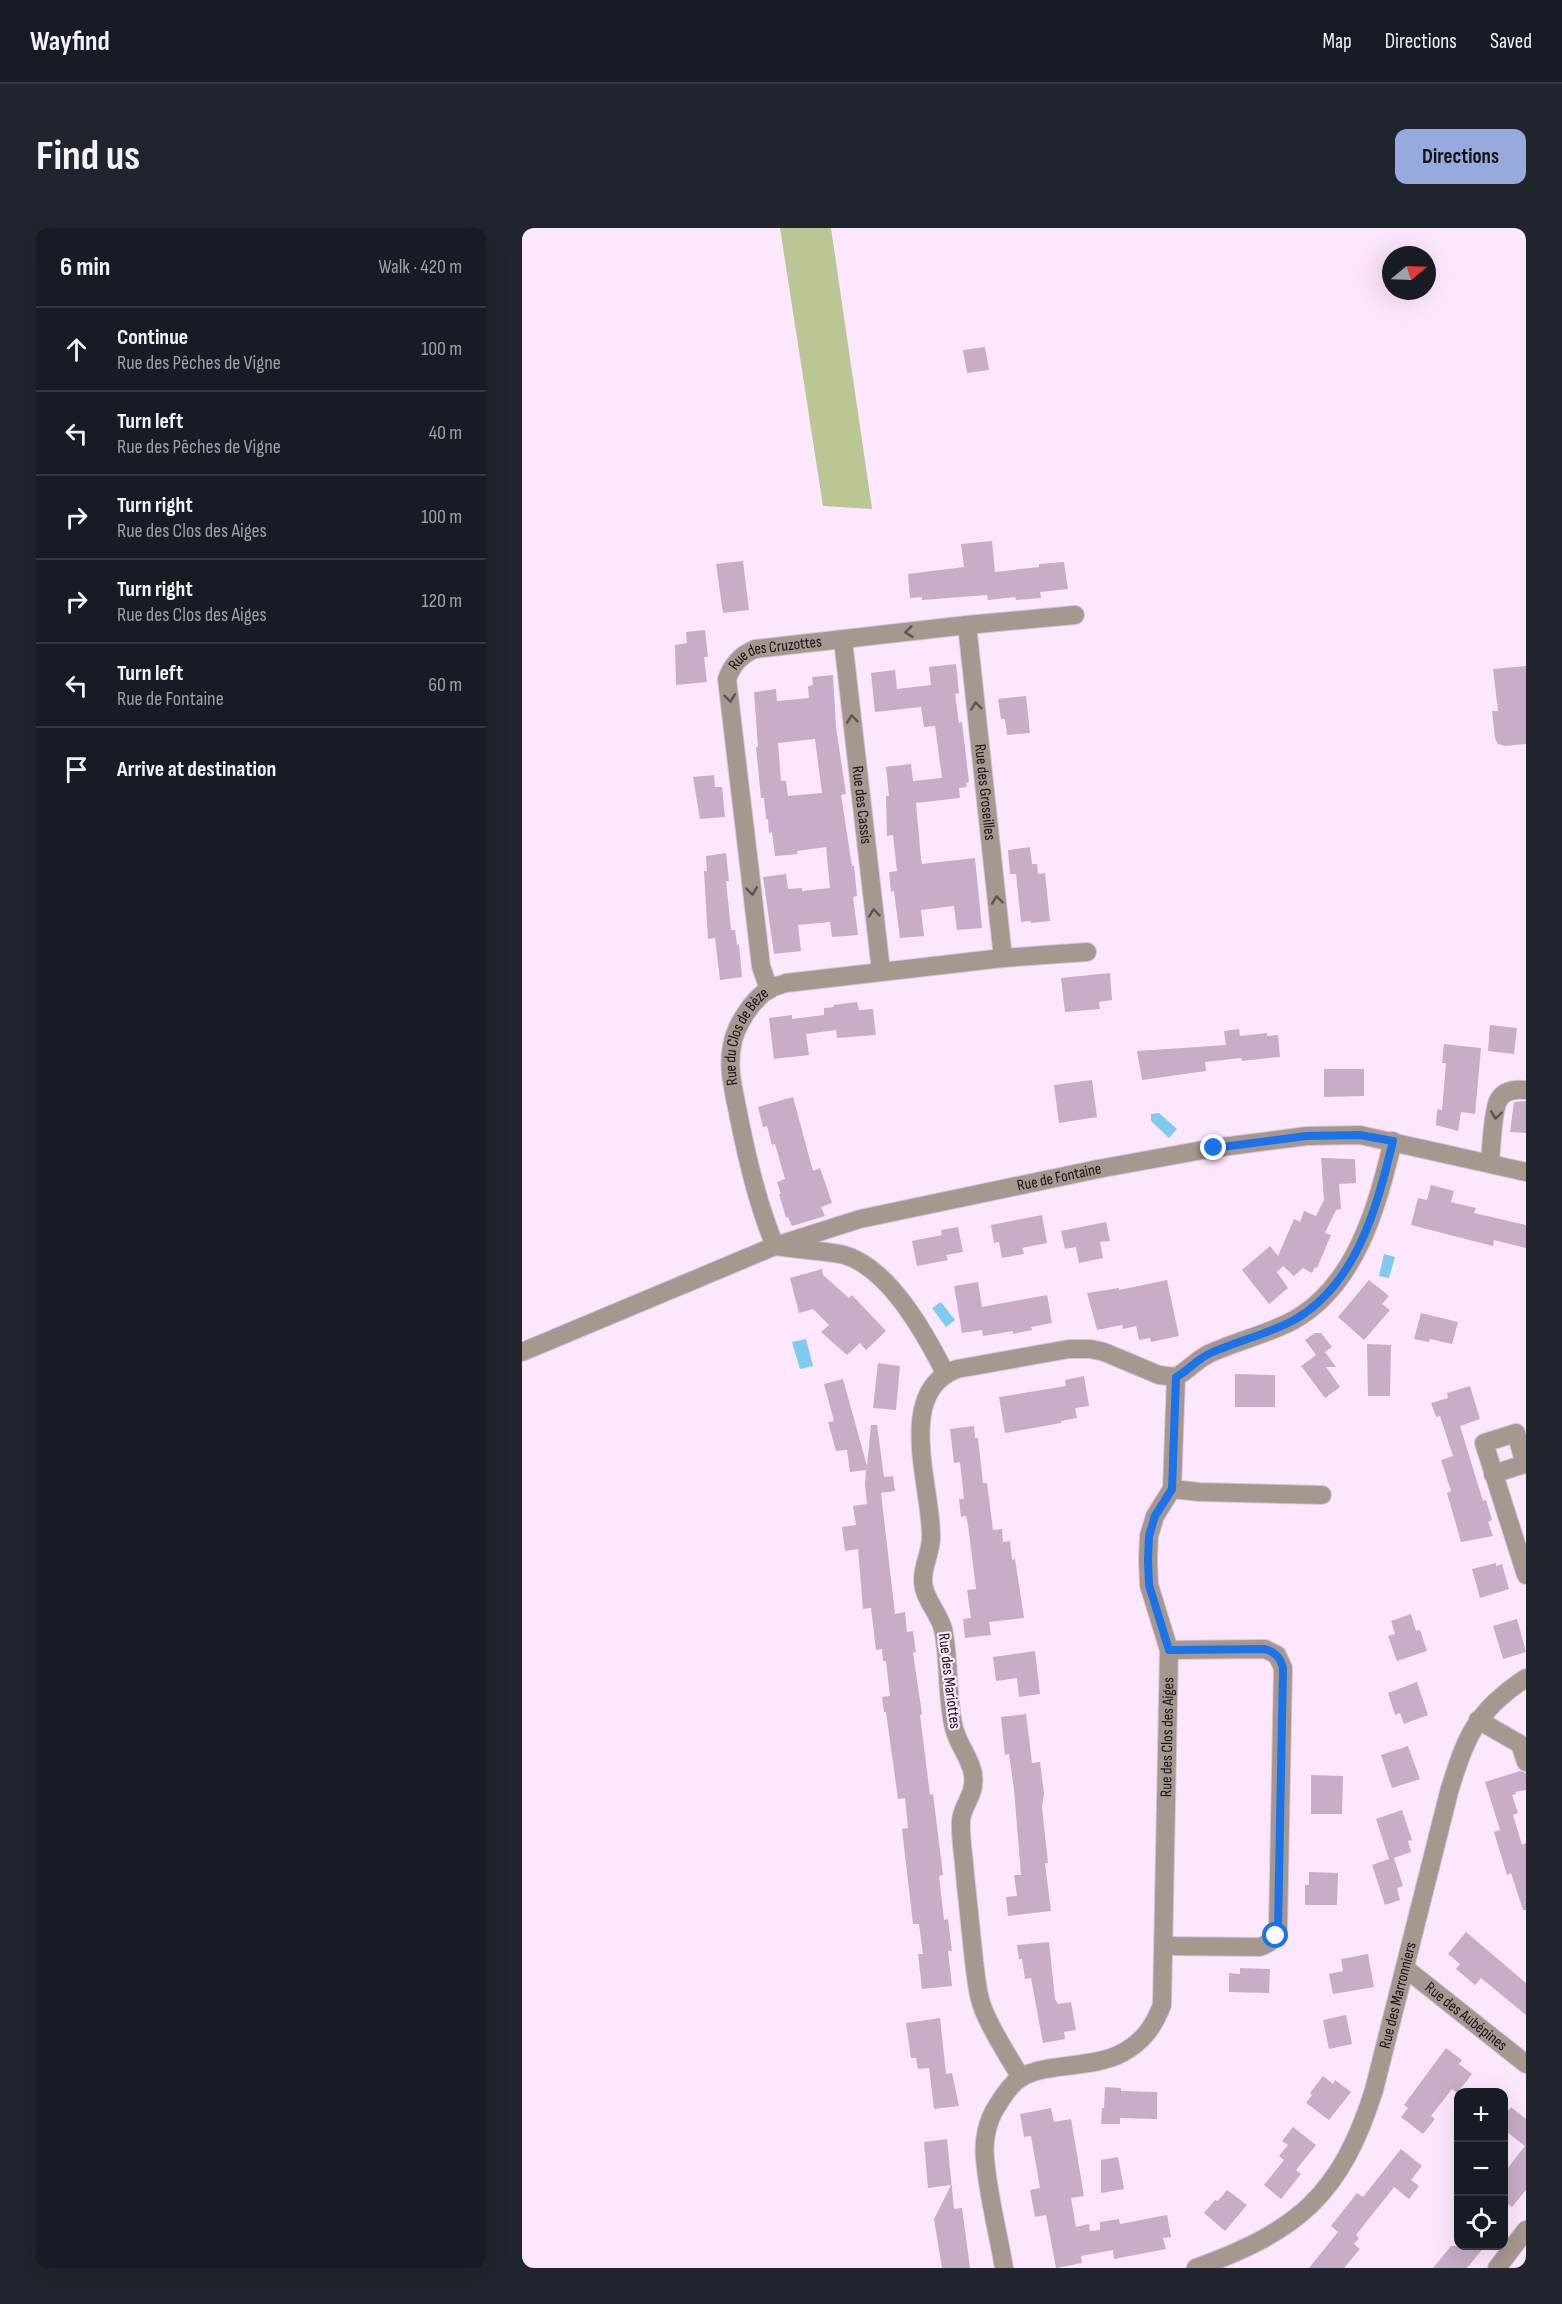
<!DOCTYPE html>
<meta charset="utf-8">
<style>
:root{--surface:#171b24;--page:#20242c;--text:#f1f3f6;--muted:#9ea1a6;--line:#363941;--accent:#97aadd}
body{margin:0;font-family:"Sofia Sans Condensed",sans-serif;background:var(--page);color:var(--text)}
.controls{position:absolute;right:18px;bottom:18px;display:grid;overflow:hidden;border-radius:12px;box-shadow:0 6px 24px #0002}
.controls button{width:54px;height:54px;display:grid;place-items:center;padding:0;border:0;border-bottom:2px solid var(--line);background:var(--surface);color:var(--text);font:30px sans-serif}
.compass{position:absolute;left:860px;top:18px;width:54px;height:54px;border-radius:50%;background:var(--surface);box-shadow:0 6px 24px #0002;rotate:71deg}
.stop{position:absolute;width:18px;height:18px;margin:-14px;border:4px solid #1a73e8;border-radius:50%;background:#fff}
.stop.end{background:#1a73e8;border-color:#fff;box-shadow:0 2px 6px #0008}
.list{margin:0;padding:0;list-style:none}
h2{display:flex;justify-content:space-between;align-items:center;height:78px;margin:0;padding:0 24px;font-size:26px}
h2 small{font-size:20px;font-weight:400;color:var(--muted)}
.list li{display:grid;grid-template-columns:39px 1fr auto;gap:18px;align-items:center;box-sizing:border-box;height:84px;padding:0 24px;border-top:2px solid var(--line)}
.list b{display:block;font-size:22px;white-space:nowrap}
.list p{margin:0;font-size:20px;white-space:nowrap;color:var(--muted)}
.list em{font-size:20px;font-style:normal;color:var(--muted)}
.icon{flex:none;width:33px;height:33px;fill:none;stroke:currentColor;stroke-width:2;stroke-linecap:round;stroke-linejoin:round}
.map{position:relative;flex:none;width:1004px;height:2040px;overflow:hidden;border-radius:12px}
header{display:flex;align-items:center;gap:36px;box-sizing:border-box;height:84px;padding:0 30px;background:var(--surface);border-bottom:2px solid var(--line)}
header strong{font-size:28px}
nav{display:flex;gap:33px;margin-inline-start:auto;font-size:21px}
.intro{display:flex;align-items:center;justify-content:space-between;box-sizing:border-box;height:144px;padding:0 36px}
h1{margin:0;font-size:42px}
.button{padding:15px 27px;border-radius:12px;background:var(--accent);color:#111;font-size:21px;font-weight:700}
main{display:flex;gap:36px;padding:0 36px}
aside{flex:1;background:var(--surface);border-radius:12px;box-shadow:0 6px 24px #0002}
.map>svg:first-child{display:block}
.green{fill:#bac693}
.water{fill:#7fcaef}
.building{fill:#c7adc8;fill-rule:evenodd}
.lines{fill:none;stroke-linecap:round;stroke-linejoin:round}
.minor-casing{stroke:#d8c4d9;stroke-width:20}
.minor{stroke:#a6978f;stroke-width:18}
.oneway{stroke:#5e5253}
.route{stroke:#1a73e8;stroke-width:8}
.labels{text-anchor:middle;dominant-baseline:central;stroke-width:4.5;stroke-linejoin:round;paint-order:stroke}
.street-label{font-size:16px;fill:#160d17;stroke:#fde7fe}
</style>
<header>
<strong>Wayfind</strong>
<nav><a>Map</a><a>Directions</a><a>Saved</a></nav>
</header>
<div class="intro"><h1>Find us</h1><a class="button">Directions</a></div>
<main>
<aside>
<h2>6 min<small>Walk · 420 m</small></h2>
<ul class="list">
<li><svg class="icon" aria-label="ahead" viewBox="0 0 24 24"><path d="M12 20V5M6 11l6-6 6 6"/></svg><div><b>Continue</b><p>Rue des Pêches de Vigne</p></div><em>100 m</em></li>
<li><svg class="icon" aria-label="left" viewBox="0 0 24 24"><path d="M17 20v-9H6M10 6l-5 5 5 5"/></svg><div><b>Turn left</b><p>Rue des Pêches de Vigne</p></div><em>40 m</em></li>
<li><svg class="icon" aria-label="right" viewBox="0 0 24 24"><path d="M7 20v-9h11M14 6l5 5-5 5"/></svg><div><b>Turn right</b><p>Rue des Clos des Aiges</p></div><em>100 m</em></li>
<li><svg class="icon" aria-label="right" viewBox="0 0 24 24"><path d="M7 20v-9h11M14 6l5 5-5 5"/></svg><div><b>Turn right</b><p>Rue des Clos des Aiges</p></div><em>120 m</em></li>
<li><svg class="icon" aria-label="left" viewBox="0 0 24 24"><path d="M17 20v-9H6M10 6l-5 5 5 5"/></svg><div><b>Turn left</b><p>Rue de Fontaine</p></div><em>60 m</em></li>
<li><svg class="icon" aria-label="arrive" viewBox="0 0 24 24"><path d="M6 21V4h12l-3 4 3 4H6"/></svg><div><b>Arrive at destination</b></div></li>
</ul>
</aside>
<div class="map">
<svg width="1004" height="2040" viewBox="0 0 1004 2040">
<rect width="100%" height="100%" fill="#fde7fe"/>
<!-- green -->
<path class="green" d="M258,0H309L350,281L301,278Z"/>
<!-- water -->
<g class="water">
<path d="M637,885L655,901L647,910L629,893V886Z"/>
<path d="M862,1026L873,1029L867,1050L857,1048Z"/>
<path d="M419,1074L433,1092L424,1099L410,1080Z"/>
<path d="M284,1111L291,1138L278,1141L270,1114Z"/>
</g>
<!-- building -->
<g class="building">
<path d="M463,119L467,142L445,145L441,122Z"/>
<path d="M470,313L473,344L517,339V336L542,334L546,361L518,364L519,370L494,372L493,369L466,372L465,367L400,372V369L388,370L386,346L442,339L439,316Z"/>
<path d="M221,333L227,382L201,385L194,336Z"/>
<path d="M183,402L186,429H182L185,454L154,457L153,417L165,415L164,404Z"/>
<path d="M434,436L437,465L433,466L437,495L440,494L447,554L444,555L445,559L437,560L438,570L394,575L399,631L400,636L453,630L460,700L435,702L432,678L399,682L402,708L378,710L372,663L369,664L367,644L375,643L371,607L365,608L364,568H367L364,539L389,536L391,553L420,550L413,498L402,499L399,479L353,484L349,445L373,442L375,461L409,457L407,439Z"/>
<path d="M1004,438V516L983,518L976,516L973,510L970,483H976L971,441Z"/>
<path d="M311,447L314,499L324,566L319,567L330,638H332L335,668L331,669L336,707L310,709L308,694L276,697L279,723L252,726L241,649L264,646L266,661L280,660V663L308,660L304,619L275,623L276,626L253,628L250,604L247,605L246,591H244L242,570H239L234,519H236L232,464L254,461L255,473L287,470L286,458L291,457L290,449ZM293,511L300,565L266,568L264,553H259L256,515Z"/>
<path d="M504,468L508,505L485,507L483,491H479L476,471Z"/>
<path d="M192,547L193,559H200L203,589L178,591L171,549Z"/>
<path d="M508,619L510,636H515L516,646L523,645L528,693L509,695L508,693L499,694L494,646H488L486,622Z"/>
<path d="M204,625L207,653H204L209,702H213L215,717L217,716L220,749L198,752L193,710L186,711L182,643H185L184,628Z"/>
<path d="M588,745L590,772L577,774L578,781L543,784L539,750Z"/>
<path d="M335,774L337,782L351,781L354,807L315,810L314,802L284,806L287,827L252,831L247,790L270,787V791L302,787V780L312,779L311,777Z"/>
<path d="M968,797L995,800L992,826L966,823Z"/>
<path d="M717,801L718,808L745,805V808L756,807L758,829L720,833L719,830L683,834L684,843L620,852L615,823L704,817L702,803Z"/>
<path d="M922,816L959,820L953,886L939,884L936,903L914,897L915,881L920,882L924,835H920Z"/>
<path d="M802,841H842V868L802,869Z"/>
<path d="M570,852L575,889L537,895L532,857Z"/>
<path d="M271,869L291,943L298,940L310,975L299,979L303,988L270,998L266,989L264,990L257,966H259L255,954L263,951L253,916L250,917L245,898L241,899L236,879Z"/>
<path d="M1004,873V905L988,904L992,874Z"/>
<path d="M799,930L833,931L834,955L817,956L819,981L814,982L803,1005L809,1007L795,1040L793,1039L790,1045L781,1040L772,1048L761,1038L755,1044L766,1060L747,1076L720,1042L748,1018L756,1028L772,991L778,994L782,983L794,988L802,972Z"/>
<path d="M909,957L932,963L929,974L954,980L952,985L1004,997V1020L972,1012L971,1018L889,997L896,970L905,972Z"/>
<path d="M520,987L525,1015L500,1020L502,1026L480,1030L477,1014L472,1015L469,997Z"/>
<path d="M584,994L588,1013L578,1014L581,1030L557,1035L554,1019L543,1021L539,1003Z"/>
<path d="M436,999L441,1024L424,1027L426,1032L395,1038L390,1013L420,1007L419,1002Z"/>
<path d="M300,1041L301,1047L327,1070L330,1067L364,1103L344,1122L338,1115L325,1127L299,1104L307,1097L291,1081L277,1085L268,1050Z"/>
<path d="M645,1052L657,1108L629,1114L628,1110L617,1112L614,1098L601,1101L600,1097L575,1102L565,1065L597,1060V1062Z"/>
<path d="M847,1052L867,1068L860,1076L868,1082L842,1112L816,1089Z"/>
<path d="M456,1054L460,1079L525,1067L530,1095L509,1099L510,1102L491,1106V1103L461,1108L460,1102L440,1105L432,1058Z"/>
<path d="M899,1085L936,1094L930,1116L908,1111L907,1114L892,1111Z"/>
<path d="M793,1105H799L810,1119L803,1124L814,1139H804L818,1159L803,1170L780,1139H778L794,1127L783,1112Z"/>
<path d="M845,1116L869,1117L868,1168H846Z"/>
<path d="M356,1135L378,1138L374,1182L351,1180Z"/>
<path d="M713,1146L753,1147V1179H713Z"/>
<path d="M562,1148L567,1178L553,1180L555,1190L539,1193V1195L483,1205L477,1169L544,1158L543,1152Z"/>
<path d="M321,1151L345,1238L349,1197H355L362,1249L371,1248L373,1263L359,1265L373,1386L383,1384L385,1404L391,1403L394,1424L391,1425L400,1486L398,1487L408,1567L411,1566L421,1647L417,1648L422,1692L426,1691L430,1723H426L430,1758L400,1761L396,1726H401L397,1696H391L380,1601L386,1600L383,1570L376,1571L364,1484H362L360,1469L368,1468L364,1433H361L360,1421L354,1422L349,1380L341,1381L336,1321L323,1323L320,1299L334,1297L331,1278L345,1276L343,1257L344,1242L328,1244L325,1222L314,1223L306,1194L312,1193L302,1156Z"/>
<path d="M948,1158L958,1191L938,1198L961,1273L964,1272L970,1292L966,1294L971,1308L939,1314L925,1265L929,1263L919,1232L931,1228L918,1188L914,1189L909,1175L926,1170L925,1165Z"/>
<path d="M452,1198L453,1210H456L461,1255H465L471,1302L480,1301L481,1314L488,1313L490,1332L493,1331L502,1390L467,1394L469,1407L443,1410L441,1391L449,1390L445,1362L454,1361L446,1297L444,1288L439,1289L437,1271H442L438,1234L432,1235L428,1201Z"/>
<path d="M974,1335V1338L980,1336L987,1361L958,1370L950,1341Z"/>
<path d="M889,1386L894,1403L898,1402L905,1423L875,1433L866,1408L873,1406L869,1393Z"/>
<path d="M995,1391L1004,1424L981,1431L971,1398Z"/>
<path d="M513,1423L518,1466L497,1469L495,1450L474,1453L471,1429Z"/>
<path d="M895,1454L906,1487L882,1496L878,1485L873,1487L866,1465Z"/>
<path d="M504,1486L510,1535L518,1534L522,1565L520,1579L526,1635H523L529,1683L486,1688L484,1669L495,1668L492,1647H499L492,1561L487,1526L483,1527L479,1489Z"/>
<path d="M886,1518L898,1551L870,1560L859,1527Z"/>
<path d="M998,1543L1004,1545V1562L993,1564L994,1566L990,1567L996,1585L991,1587L1000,1617L1004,1615V1682H1001L989,1645L985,1647L972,1604L978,1602L963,1554Z"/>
<path d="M789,1547L821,1548L820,1586H789Z"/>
<path d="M880,1582L890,1612L886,1613L889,1624L872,1630L881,1658L875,1660L878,1672L863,1677L850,1637L867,1631L854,1591Z"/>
<path d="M787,1644L816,1645L815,1677H783V1657H787Z"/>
<path d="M944,1704L1004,1755V1787L959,1750L953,1757L934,1741L938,1736L926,1726Z"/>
<path d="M527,1714L533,1771L536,1776L549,1774L554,1802L542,1804L543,1811L521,1815L509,1750L503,1751L500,1731H497L495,1717Z"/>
<path d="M846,1726L852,1759L811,1766L807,1746L821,1743L819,1731Z"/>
<path d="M718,1740L748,1741L747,1765L707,1764V1745L718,1746Z"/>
<path d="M824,1787L830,1816L807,1821L801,1792Z"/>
<path d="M418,1790L424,1846L430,1845L437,1878L412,1881L407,1840L396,1841L394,1830H389L384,1795Z"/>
<path d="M924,1820L940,1832L937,1836L950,1846L935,1865L930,1861L909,1888L913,1891L901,1906L879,1889L886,1880L882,1877Z"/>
<path d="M801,1848L811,1856L813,1852L829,1864L807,1892L784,1875L790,1867L788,1865Z"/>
<path d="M583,1859L599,1860V1863L635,1864V1891L598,1890V1896H579L580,1880H582Z"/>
<path d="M989,1879L1004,1891V1962L990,1979L981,1972V1946L1003,1918L981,1901V1889Z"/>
<path d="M529,1880L532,1894L549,1891L562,1968L549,1970L554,1999L567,1996L568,2003L578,2002V1994L597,1991L598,1996L645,1987L649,2009L641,2010L644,2021L592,2031L591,2022L559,2028L560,2035L534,2040L524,1987L513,1989L508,1962L518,1960L509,1908L502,1909L498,1886Z"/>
<path d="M771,1899L794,1917L774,1942L779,1946L759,1971L742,1957L762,1932L757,1928L766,1917L760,1913Z"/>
<path d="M425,1911L432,1981L440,1980L448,2040H420L412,1991L429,1957L406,1960L402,1914Z"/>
<path d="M879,1921L900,1938L889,1952L897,1958L887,1971L872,1959L834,2007L837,2010L832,2016L838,2021L822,2040H787L816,2004L809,1998L835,1965L841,1969Z"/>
<path d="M596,1929L602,1961L579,1965V1932Z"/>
<path d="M705,1962L725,1977L703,2003L682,1985L693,1972L696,1973Z"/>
<path d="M929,2018H963L945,2040H911Z"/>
</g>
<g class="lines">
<defs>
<g id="minor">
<path id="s1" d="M445,397L481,730"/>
<path id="s2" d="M321,412L359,743"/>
<path id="s3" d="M247,762L239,738L205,451C210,437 218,427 233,421L445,397L553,387"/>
<path d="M968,934C969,922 971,883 976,873C981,862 993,861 1004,862"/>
<path id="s4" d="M0,1124L253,1018L338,991L576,941L692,920L785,908L838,907L1004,944"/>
<path id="s5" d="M423,1145C403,1105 365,1036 318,1026C297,1022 275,1022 253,1018C236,977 226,934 217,890C213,867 205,842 210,818C213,798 230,772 247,761C252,758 259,757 264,755L481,730L565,724"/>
<path d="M654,1149C667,1142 677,1129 691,1124C718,1112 746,1106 772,1092C835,1056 855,978 871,913"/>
<path d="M971,1246L1003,1236L994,1205L962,1215L1004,1347"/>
<path d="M650,1261L677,1264L800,1267"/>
<path d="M956,1492L998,1516L1004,1534"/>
<path d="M642,1718L737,1719C748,1716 753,1711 756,1700L761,1440L755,1427L743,1421L647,1422"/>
<path id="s6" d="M883,1740L1004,1836"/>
<path d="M499,1850C486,1827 469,1803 460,1778C455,1764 454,1748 452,1733C449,1705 446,1676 443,1647C442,1630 438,1610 439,1593C440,1576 454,1568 451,1546C448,1529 436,1517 432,1500C424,1468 428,1433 421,1401C417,1386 405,1374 402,1360C398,1342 408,1329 409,1311C411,1263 371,1164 435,1141L547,1121H569L582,1124L637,1147L654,1149"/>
<path id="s7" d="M482,2040C476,2004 466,1967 463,1931C461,1914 465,1893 475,1878C481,1868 488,1857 498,1850C525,1834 570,1841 600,1825C621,1814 632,1798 640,1777L647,1422L627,1357L626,1332L627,1308L633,1288L650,1261L654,1149"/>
<path id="s8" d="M674,2040C776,2003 819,1967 852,1862L927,1564C944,1508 954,1483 1004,1450"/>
<path d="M975,2040L1004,2002"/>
</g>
</defs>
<!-- minor casing -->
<use href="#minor" class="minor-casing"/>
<!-- minor -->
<use href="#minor" class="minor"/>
</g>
<!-- one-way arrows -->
<defs><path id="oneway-chevron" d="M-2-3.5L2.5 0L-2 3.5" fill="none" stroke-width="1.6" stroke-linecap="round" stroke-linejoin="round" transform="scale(1.5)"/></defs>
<g class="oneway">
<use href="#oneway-chevron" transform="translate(387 404) rotate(173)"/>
<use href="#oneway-chevron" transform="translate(208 470) rotate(83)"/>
<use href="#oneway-chevron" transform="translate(454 478) rotate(-96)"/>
<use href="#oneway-chevron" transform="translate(330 491) rotate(-96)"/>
<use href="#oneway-chevron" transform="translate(230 663) rotate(83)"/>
<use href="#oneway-chevron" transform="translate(475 672) rotate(-96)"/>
<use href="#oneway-chevron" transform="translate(352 685) rotate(-96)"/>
<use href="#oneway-chevron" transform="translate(974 887) rotate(98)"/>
</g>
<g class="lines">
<!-- route -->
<path class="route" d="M692,920L784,908L838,907L871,913C855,979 835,1056 772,1092C746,1106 718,1112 691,1124C677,1129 667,1142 654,1149L650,1261L633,1288L627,1308L626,1332L627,1357L647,1422L743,1421C753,1424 758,1429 761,1440L756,1700L754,1708"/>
</g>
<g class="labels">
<!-- street labels -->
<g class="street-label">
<text stroke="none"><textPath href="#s3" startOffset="375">Rue des Cruzottes</textPath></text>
<text stroke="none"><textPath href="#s1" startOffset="168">Rue des Groseilles</textPath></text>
<text stroke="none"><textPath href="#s2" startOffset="166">Rue des Cassis</textPath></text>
<text stroke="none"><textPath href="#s5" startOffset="448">Rue du Clos de Bèze</textPath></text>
<text stroke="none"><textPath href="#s4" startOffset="567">Rue de Fontaine</textPath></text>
<text transform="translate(427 1453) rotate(83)">Rue des Mariottes</text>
<text stroke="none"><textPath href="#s7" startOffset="640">Rue des Clos des Aiges</textPath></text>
<text stroke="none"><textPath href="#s8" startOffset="362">Rue des Marronniers</textPath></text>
<text stroke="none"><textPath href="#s6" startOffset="78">Rue des Aubépines</textPath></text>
</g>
</g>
</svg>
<div class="controls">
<button>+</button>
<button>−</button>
<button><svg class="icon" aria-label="locate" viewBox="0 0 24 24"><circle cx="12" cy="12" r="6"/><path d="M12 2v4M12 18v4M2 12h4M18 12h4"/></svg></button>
</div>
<svg class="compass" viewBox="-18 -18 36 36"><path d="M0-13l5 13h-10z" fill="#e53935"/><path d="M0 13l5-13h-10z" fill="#9ea1a6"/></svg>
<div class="stop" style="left:754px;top:1708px"></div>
<div class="stop end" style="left:692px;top:920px"></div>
</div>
</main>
